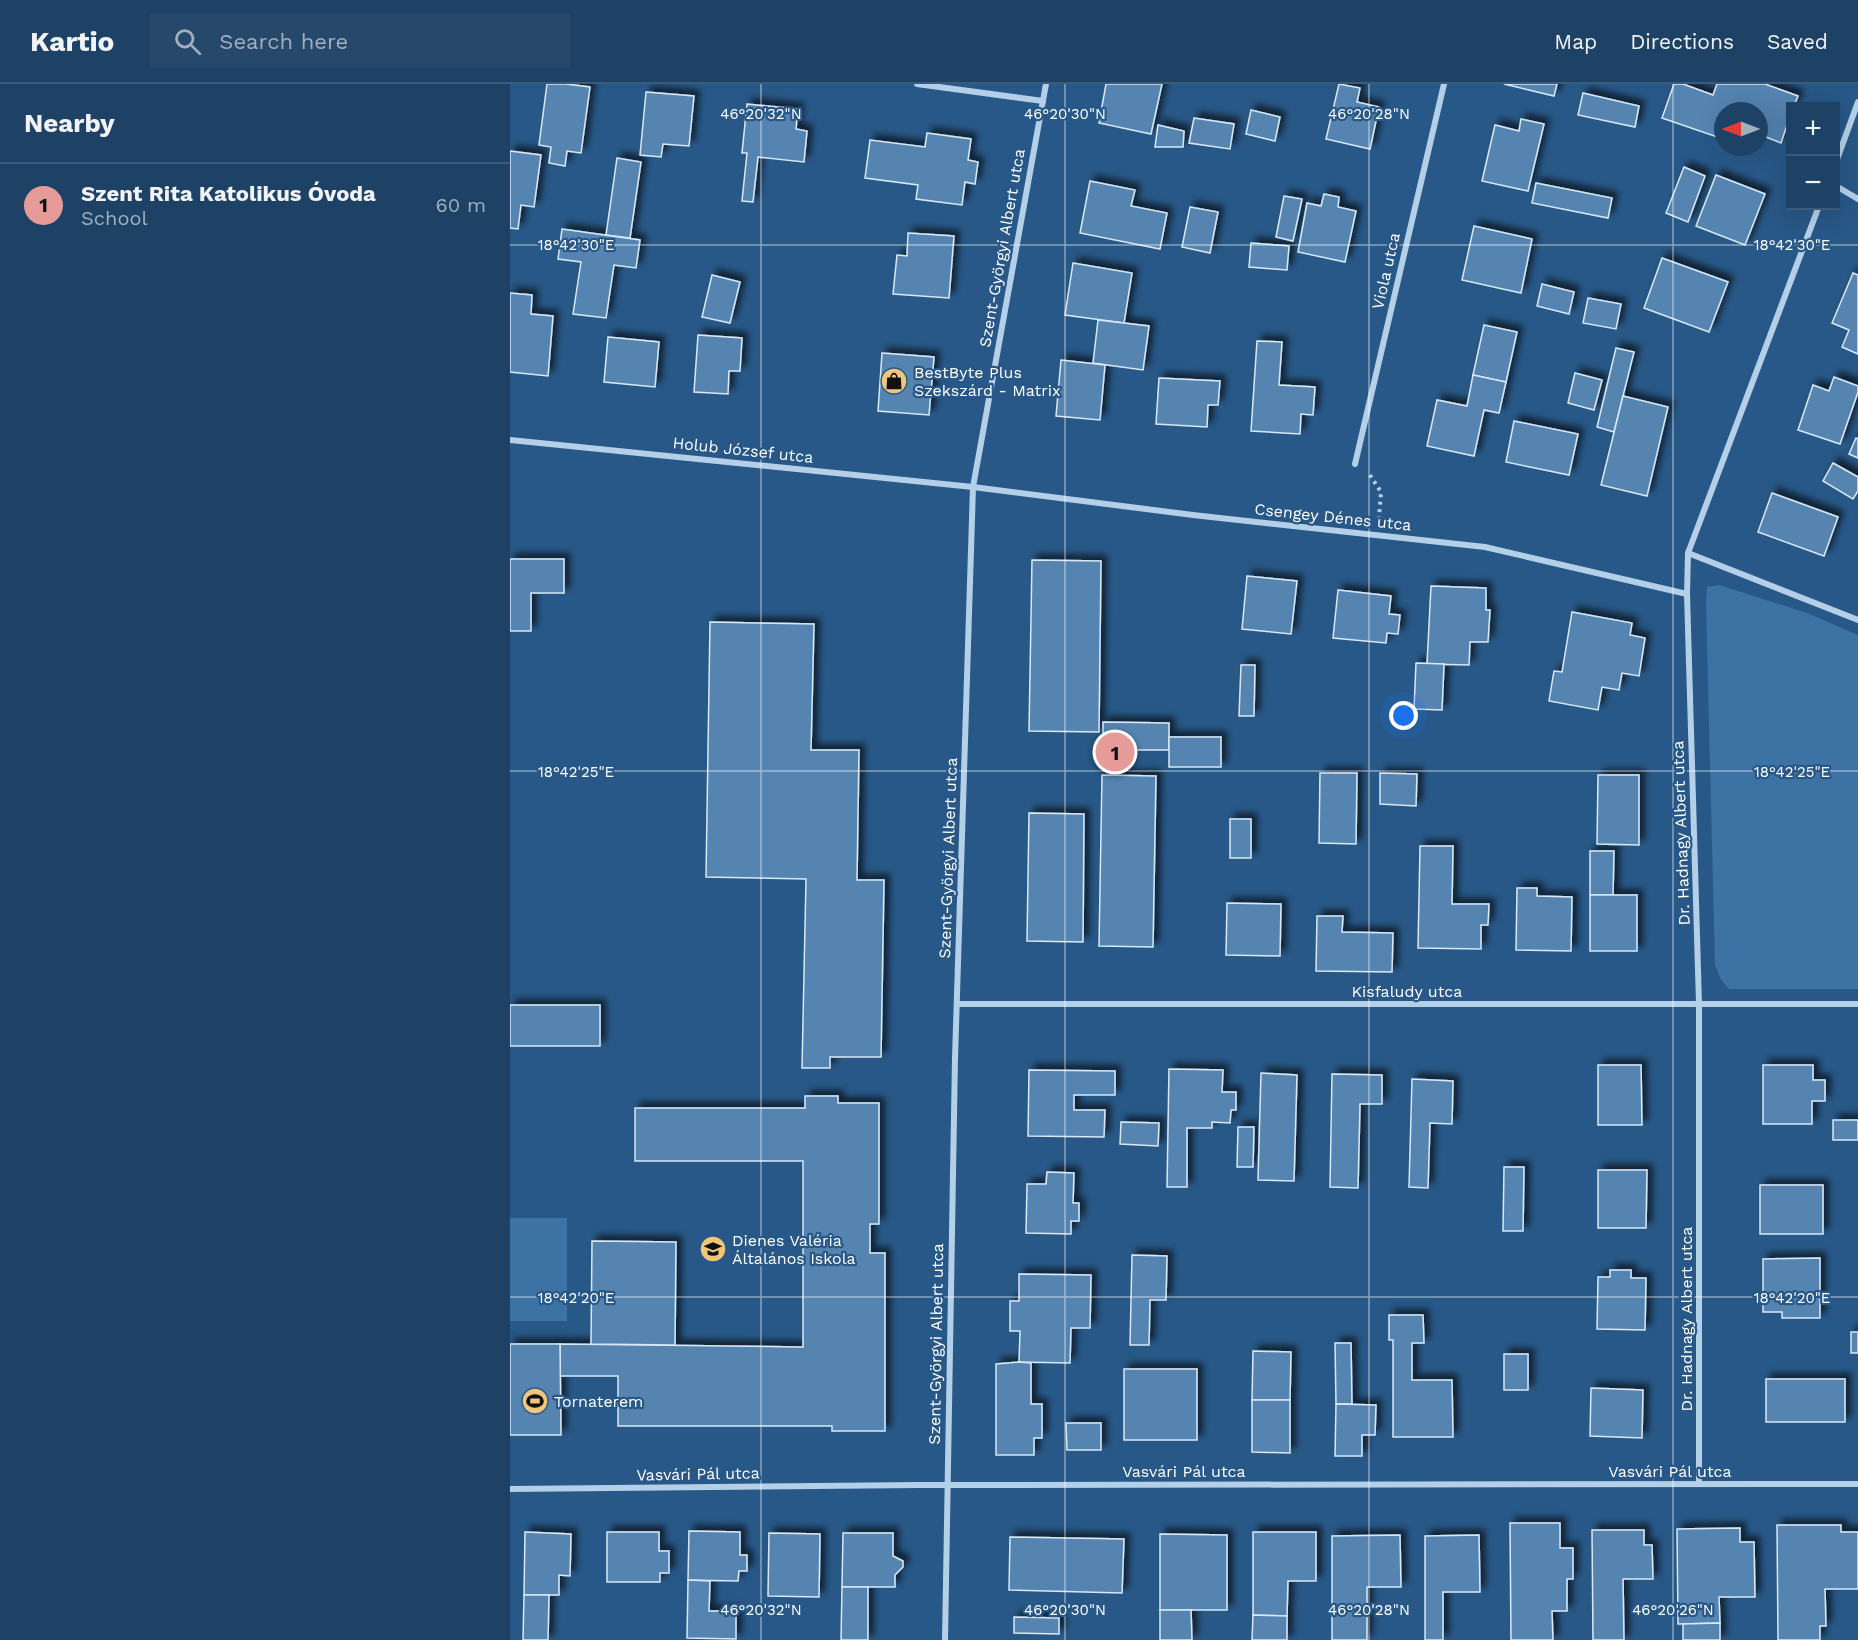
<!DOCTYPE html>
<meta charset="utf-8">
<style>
:root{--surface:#1e4265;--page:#26496b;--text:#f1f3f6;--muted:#a1b0bf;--line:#3c5b79;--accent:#e69b98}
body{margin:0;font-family:"Work Sans",sans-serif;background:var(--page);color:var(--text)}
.controls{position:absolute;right:18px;top:18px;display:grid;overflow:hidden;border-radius:0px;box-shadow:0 6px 24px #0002}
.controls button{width:54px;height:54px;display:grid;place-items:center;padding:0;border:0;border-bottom:2px solid var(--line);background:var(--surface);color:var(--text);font:30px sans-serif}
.compass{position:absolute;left:1204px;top:18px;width:54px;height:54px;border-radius:50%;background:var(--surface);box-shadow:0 6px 24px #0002;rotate:270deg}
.you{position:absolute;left:894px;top:632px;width:21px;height:21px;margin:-15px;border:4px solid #fff;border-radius:50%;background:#1a73e8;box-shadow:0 0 0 9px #1a73e833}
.badge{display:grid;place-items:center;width:39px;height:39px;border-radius:50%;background:var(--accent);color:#111;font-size:20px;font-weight:700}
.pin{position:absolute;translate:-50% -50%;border:3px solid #fff;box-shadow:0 2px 6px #0006}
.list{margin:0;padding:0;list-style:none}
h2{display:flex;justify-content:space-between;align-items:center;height:78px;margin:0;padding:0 24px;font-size:26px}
h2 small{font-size:20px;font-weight:400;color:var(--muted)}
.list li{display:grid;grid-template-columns:39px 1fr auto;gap:18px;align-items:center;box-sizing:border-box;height:84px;padding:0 24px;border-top:2px solid var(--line)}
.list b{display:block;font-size:22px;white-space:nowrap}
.list p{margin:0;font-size:20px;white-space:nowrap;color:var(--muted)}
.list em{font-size:20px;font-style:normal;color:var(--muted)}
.icon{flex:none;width:33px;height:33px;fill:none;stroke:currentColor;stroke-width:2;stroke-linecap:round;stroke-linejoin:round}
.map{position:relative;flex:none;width:1348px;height:1556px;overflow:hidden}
header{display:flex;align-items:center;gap:36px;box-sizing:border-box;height:84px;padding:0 30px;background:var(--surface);border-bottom:2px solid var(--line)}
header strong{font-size:28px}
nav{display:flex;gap:33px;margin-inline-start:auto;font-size:21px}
.search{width:420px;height:54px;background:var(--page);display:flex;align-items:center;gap:15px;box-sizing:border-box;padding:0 21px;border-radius:0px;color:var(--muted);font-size:22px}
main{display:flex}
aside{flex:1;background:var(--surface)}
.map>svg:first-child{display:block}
.green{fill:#3d72a4}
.building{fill:#5584b1;stroke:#d8e8f7;stroke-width:1.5;filter:url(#shadow)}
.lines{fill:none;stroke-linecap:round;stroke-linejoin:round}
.path{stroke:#b4cfe8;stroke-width:4;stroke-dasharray:3 4.5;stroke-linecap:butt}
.minor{stroke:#b4cfe8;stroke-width:6}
.ticks{fill:none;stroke:#fff;stroke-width:1.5;stroke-opacity:0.45}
.labels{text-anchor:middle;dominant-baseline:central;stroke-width:4.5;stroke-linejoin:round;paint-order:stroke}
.street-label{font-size:16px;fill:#fff;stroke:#285887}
.poi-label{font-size:16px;fill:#fff;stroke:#285887;text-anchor:start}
.ticks-label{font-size:15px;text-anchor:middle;fill:#fff;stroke:#285887;stroke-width:4.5;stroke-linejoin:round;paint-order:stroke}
</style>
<header>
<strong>Kartio</strong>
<div class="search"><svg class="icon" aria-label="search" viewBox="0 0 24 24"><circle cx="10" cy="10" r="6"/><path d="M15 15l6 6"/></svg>Search here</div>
<nav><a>Map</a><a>Directions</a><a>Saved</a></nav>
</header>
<main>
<aside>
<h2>Nearby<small></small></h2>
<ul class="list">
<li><span class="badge">1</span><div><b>Szent Rita Katolikus Óvoda</b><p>School</p></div><em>60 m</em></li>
</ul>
</aside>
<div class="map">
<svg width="1348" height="1556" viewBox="0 0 1348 1556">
<defs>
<filter id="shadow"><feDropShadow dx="5.5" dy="-5.5" stdDeviation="3" flood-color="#0009"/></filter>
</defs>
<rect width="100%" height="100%" fill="#285887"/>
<!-- green -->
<g class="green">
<path d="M1209,501L1297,529L1348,551V905H1219L1211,896L1205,881L1196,519L1197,503Z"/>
<rect x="0" y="1134" width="57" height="103"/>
</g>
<!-- building -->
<g class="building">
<path d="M37,0H56L80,3L71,69L57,67L55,82L39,79L41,63L29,61Z"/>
<path d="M596,0H652L641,50L589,39Z"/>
<path d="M829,0L850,4L847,18L869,23L860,65L816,55Z"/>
<path d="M994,0H1047L1044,12Z"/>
<path d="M1164,0H1173L1203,11L1207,0H1255L1288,12L1284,22H1280V32L1271,59L1251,51L1249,58V27H1213V55L1152,34Z"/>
<path d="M136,8L184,12L179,62L153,60L151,73L130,71Z"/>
<path d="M1073,9L1129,22L1125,43L1068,31Z"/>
<path d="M237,20L288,25L286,45L297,47L294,78L248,73L243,118L232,117L237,69H232Z"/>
<path d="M741,26L770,33L765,57L736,50Z"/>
<path d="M684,34L724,40L720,65L679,59Z"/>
<path d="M1011,35L1034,40L1018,107L972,97L985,41L1009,47Z"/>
<path d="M648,41L674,47L673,63H645Z"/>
<path d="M417,49L461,55L458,76L468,78L465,100L455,98L452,121L406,115L408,101L355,94L360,56L415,63Z"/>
<path d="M0,67L31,71L24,123L11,121L8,145L0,144Z"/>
<path d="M107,74L131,78L120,154L96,151Z"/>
<path d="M1174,83L1195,92L1178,138L1156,129Z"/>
<path d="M1206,91L1255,110L1235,161L1186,142Z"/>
<path d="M580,97L625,106L621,122L657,129L650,165L570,149Z"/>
<path d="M1026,99L1102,114L1098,134L1022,119Z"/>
<path d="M814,110L829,113L828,123L846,127L835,178L788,168L797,119L811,122Z"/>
<path d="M774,112L792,115L783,157L766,153Z"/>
<path d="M680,123L708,128L700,169L672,163Z"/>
<path d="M964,142L1022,155L1011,209L952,196Z"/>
<path d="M52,145L130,156L126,184L104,181L96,234L63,230L71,178L48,175Z"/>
<path d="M398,149L444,152L439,214L383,210L387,171L397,172Z"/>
<path d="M741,159L779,162L777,186L739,183Z"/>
<path d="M1152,174L1218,198L1199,248L1134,224Z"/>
<path d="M563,179L622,189L614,239L555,231Z"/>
<path d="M1343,189L1348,191V270L1332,263L1339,246L1322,239Z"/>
<path d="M202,191L230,198L220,239L192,233Z"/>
<path d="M1032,200L1064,208L1059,230L1027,222Z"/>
<path d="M0,209L22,211L21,230L43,232L38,292L0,288Z"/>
<path d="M1078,214L1111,220L1106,245L1073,239Z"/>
<path d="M588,236L639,242L633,286L583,279Z"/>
<path d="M974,241L1007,248L996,298L963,291Z"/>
<path d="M188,251L232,254L230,287H219L218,310L184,308Z"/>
<path d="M98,253L149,258L145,303L94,298Z"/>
<path d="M747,257L772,258L769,301L805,303L803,331L791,330L790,350L741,347Z"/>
<path d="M1106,264L1124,268L1104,348L1087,343Z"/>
<path d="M372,269L424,273L419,331L368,327Z"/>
<path d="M551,276L595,281L590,336L546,332Z"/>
<path d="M1065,289L1092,296L1084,326L1058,319Z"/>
<path d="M963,291L996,298L989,329L974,326L964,372L917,362L927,316L957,322Z"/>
<path d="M1324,293L1348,302V308L1330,360L1288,346L1303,301L1319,307Z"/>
<path d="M649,294L710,297L708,321H698L697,343L646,340Z"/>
<path d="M1113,312L1158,323L1137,412L1091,401Z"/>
<path d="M1004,337L1068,350L1059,391L996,378Z"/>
<path d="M1346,354L1348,355V374L1339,370Z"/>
<path d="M1323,379L1348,393V407L1343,415L1313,397Z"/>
<path d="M1262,409L1328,433L1314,472L1248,448Z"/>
<path d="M0,475H54V509H21V547H0Z"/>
<path d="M522,476L591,477L589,648L519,647Z"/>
<path d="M737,492L787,497L781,550L732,545Z"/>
<path d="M921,502L976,504V526H980L978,558H960L959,581L917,580Z"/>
<path d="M828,506L881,512L879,530L890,531L888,550L877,549L876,559L823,554Z"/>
<path d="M1062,528L1122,539L1120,551L1135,554L1129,592L1112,589L1109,606L1092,603L1088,626L1039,617L1044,587L1052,588Z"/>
<path d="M200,538L304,540L301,666H349L347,796H374L371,973H320V984H292L296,795L196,793Z"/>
<path d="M906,579L934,580L932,626L904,625Z"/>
<path d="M731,581H745L744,632H729Z"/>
<path d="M593,638L659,639V666H593Z"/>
<rect x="659" y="653" width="52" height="30"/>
<path d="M810,689H847L846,760L809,759Z"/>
<path d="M870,689L907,690L906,722L870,720Z"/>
<path d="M592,691L646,692L643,863L589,862Z"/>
<path d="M1088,691H1129V761L1087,760Z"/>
<path d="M519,729L574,730L573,858L517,857Z"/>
<rect x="720" y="735" width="21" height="39"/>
<path d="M910,762H943L942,820H979L978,841H971V865L908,864Z"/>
<path d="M1080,767H1104L1103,811H1080Z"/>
<path d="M1007,804H1027V812L1062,813L1061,867L1006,866Z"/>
<rect x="1080" y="811" width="47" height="56"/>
<path d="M717,819L771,820L770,872L716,871Z"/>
<path d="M807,832H833L832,848L883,849L882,888L806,887Z"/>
<rect x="0" y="921" width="90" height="41"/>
<path d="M1088,981H1131L1132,1041H1088Z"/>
<path d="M1253,981H1303V996H1315V1017H1302V1040H1253Z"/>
<path d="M659,985L713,986L712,1008H726V1026H721L720,1039L702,1038V1044H677V1103H657Z"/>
<path d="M519,986L605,987V1011H564V1026H595L594,1053L518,1052Z"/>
<path d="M751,989L787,991L784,1097L748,1096Z"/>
<path d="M822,990L872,991V1020H850L848,1104L820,1103Z"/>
<path d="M902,995L943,997L942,1040L920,1039L918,1104L899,1103Z"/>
<path d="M295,1012H328V1019H369V1140H360V1169H375V1347H322V1342H108V1292H50V1260L293,1263V1077H125V1024H295Z"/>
<rect x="1323" y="1036" width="25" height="20"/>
<path d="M611,1038L649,1039L648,1062L610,1060Z"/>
<path d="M728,1043H744L743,1083H727Z"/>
<path d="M994,1083H1014L1013,1147H993Z"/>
<path d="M1088,1086H1137L1136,1144H1088Z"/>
<path d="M537,1088L564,1089L563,1119H569V1137H561V1150L516,1149L517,1100H536Z"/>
<rect x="1250" y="1101" width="63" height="49"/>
<path d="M82,1157L166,1158L165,1261L81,1260Z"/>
<path d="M622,1171L657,1172L656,1216H640L639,1261H620Z"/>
<path d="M1310,1174V1234H1272V1228H1253V1175Z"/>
<path d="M1100,1186H1121V1194H1136L1135,1246L1087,1245L1088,1193H1100Z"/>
<path d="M509,1190L581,1191L580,1244H561L560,1279L509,1278L510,1247H500V1217H509Z"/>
<path d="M879,1231H913L914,1259H902V1296H942L943,1353H883V1256H879Z"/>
<rect x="1341" y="1248" width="7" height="21"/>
<path d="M825,1259H841L842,1320H826Z"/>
<path d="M0,1260H50L51,1351H0Z"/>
<path d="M743,1267L781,1268L780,1316H742Z"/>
<rect x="994" y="1270" width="24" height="36"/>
<path d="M509,1278L521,1279V1320H532V1354H524V1371H486V1280Z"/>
<rect x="614" y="1285" width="73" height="71"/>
<rect x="1256" y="1295" width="79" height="43"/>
<path d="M1081,1304L1133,1306L1132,1354L1080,1352Z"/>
<path d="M742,1316H780V1369L742,1368Z"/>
<path d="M826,1320L866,1321L865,1351H852V1372H825Z"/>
<path d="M556,1339H591V1366H557Z"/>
<path d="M1000,1439H1050V1464H1063V1495H1057V1527H1042L1043,1556H1001Z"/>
<path d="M1267,1441H1331V1448H1348V1505H1315L1316,1542H1310V1556H1268Z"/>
<path d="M1230,1444V1458H1244L1245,1513H1209L1210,1539L1168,1540L1167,1445Z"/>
<path d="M1082,1446H1134V1461H1142L1143,1495H1113L1114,1556H1083Z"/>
<path d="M179,1447L230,1448V1471H237V1487H229L228,1497L178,1496Z"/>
<path d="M15,1448L61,1450L60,1492L49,1491V1511H14Z"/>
<path d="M97,1448H149V1467H159V1489H150V1498H97Z"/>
<path d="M743,1448H806V1497H778L777,1532L743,1531Z"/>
<path d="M259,1449L310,1450L309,1513L258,1512Z"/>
<path d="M333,1449H383V1472L393,1477V1483L385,1491V1503H332Z"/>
<path d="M650,1450L717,1451V1526H650Z"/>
<path d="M890,1451L891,1503H857V1556H822V1452Z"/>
<path d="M969,1451L970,1508H933V1556H915V1452Z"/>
<path d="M500,1453L614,1455L612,1509L499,1506Z"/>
<path d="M178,1496L200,1497L199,1527H226V1555L177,1554Z"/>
<path d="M332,1503H358V1556H331Z"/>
<path d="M14,1511H39L38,1556H13Z"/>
<path d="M650,1526H681L682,1556H650Z"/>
<path d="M743,1531L777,1532V1556H742Z"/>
<path d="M504,1533L549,1534V1550L504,1549Z"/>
<path d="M1210,1539V1556H1173V1540Z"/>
</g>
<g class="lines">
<!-- path -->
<path class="path" d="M860,391L871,408L869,434"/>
<!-- minor -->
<g class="minor">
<path d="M407,0L533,17"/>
<path d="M1326,78L1348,18"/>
<path d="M1326,102L1348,115"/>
<path d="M0,356L463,403L683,431L975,463L1177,510"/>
<path d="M845,380L934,0"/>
<path d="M1178,469L1348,536"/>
<path d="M447,920H1348"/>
<path d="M1189,1400V920L1177,510L1178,469L1309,122"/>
<path d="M0,1405L409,1401L1348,1400"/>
<path d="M435,1556L445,974L463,403L536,0"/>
</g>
</g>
<!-- ticks -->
<path class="ticks" d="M251,0V1556M555,0V1556M859,0V1556M1163,0V1556M0,161H1348M0,687H1348M0,1213H1348"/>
<!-- icons -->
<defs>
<symbol id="shop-disc" viewBox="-11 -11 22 22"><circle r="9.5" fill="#f0c67b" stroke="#285887"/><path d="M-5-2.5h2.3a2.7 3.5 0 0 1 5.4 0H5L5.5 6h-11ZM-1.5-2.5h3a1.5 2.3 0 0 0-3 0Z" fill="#111"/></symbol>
<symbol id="school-disc" viewBox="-11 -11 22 22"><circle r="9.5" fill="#f0c67b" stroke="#285887"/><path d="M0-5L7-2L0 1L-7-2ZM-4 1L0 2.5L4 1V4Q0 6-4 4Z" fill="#111"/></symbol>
<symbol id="stadium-disc" viewBox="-11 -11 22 22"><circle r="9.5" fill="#f0c67b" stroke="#285887"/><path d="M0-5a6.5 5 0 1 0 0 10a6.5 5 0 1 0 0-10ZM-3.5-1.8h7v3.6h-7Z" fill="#111"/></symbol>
</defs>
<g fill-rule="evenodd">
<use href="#shop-disc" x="369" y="282" width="30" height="30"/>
<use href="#school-disc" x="188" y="1150" width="30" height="30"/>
<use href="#stadium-disc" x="10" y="1302" width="30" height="30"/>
</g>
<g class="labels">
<!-- street labels -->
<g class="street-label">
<text transform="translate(492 164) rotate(-80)">Szent-Györgyi Albert utca</text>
<text transform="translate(876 187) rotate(-77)">Viola utca</text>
<text transform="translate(233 366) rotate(6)">Holub József utca</text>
<text transform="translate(823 433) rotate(6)">Csengey Dénes utca</text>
<text transform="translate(1171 749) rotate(-92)">Dr. Hadnagy Albert utca</text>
<text transform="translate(438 774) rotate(-88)">Szent-Györgyi Albert utca</text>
<text x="897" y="907">Kisfaludy utca</text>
<text transform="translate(1176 1235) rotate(-90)">Dr. Hadnagy Albert utca</text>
<text transform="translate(426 1260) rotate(-89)">Szent-Györgyi Albert utca</text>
<text x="674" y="1387">Vasvári Pál utca</text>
<text x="1160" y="1387">Vasvári Pál utca</text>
<text transform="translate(188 1390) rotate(-1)">Vasvári Pál utca</text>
</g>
<!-- poi labels -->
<g class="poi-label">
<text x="404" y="288">BestByte Plus<tspan x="404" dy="18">Szekszárd - Matrix</tspan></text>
<text x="222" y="1156">Dienes Valéria<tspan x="222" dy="18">Általános Iskola</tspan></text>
<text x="44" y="1317">Tornaterem</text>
</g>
</g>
<g class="ticks-label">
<text x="251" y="35">46°20'32"N</text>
<text x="555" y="35">46°20'30"N</text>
<text x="859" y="35">46°20'28"N</text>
<text x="1282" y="166">18°42'30"E</text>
<text x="66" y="166">18°42'30"E</text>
<text x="1282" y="693">18°42'25"E</text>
<text x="66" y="693">18°42'25"E</text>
<text x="1282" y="1219">18°42'20"E</text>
<text x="66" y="1219">18°42'20"E</text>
<text x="251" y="1531">46°20'32"N</text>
<text x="555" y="1531">46°20'30"N</text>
<text x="859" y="1531">46°20'28"N</text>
<text x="1163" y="1531">46°20'26"N</text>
</g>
</svg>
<div class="controls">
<button>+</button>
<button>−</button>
</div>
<svg class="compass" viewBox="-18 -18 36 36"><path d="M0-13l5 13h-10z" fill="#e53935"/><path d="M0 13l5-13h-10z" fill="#a1b0bf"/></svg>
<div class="you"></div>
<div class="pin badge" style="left:605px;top:668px">1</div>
</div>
</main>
